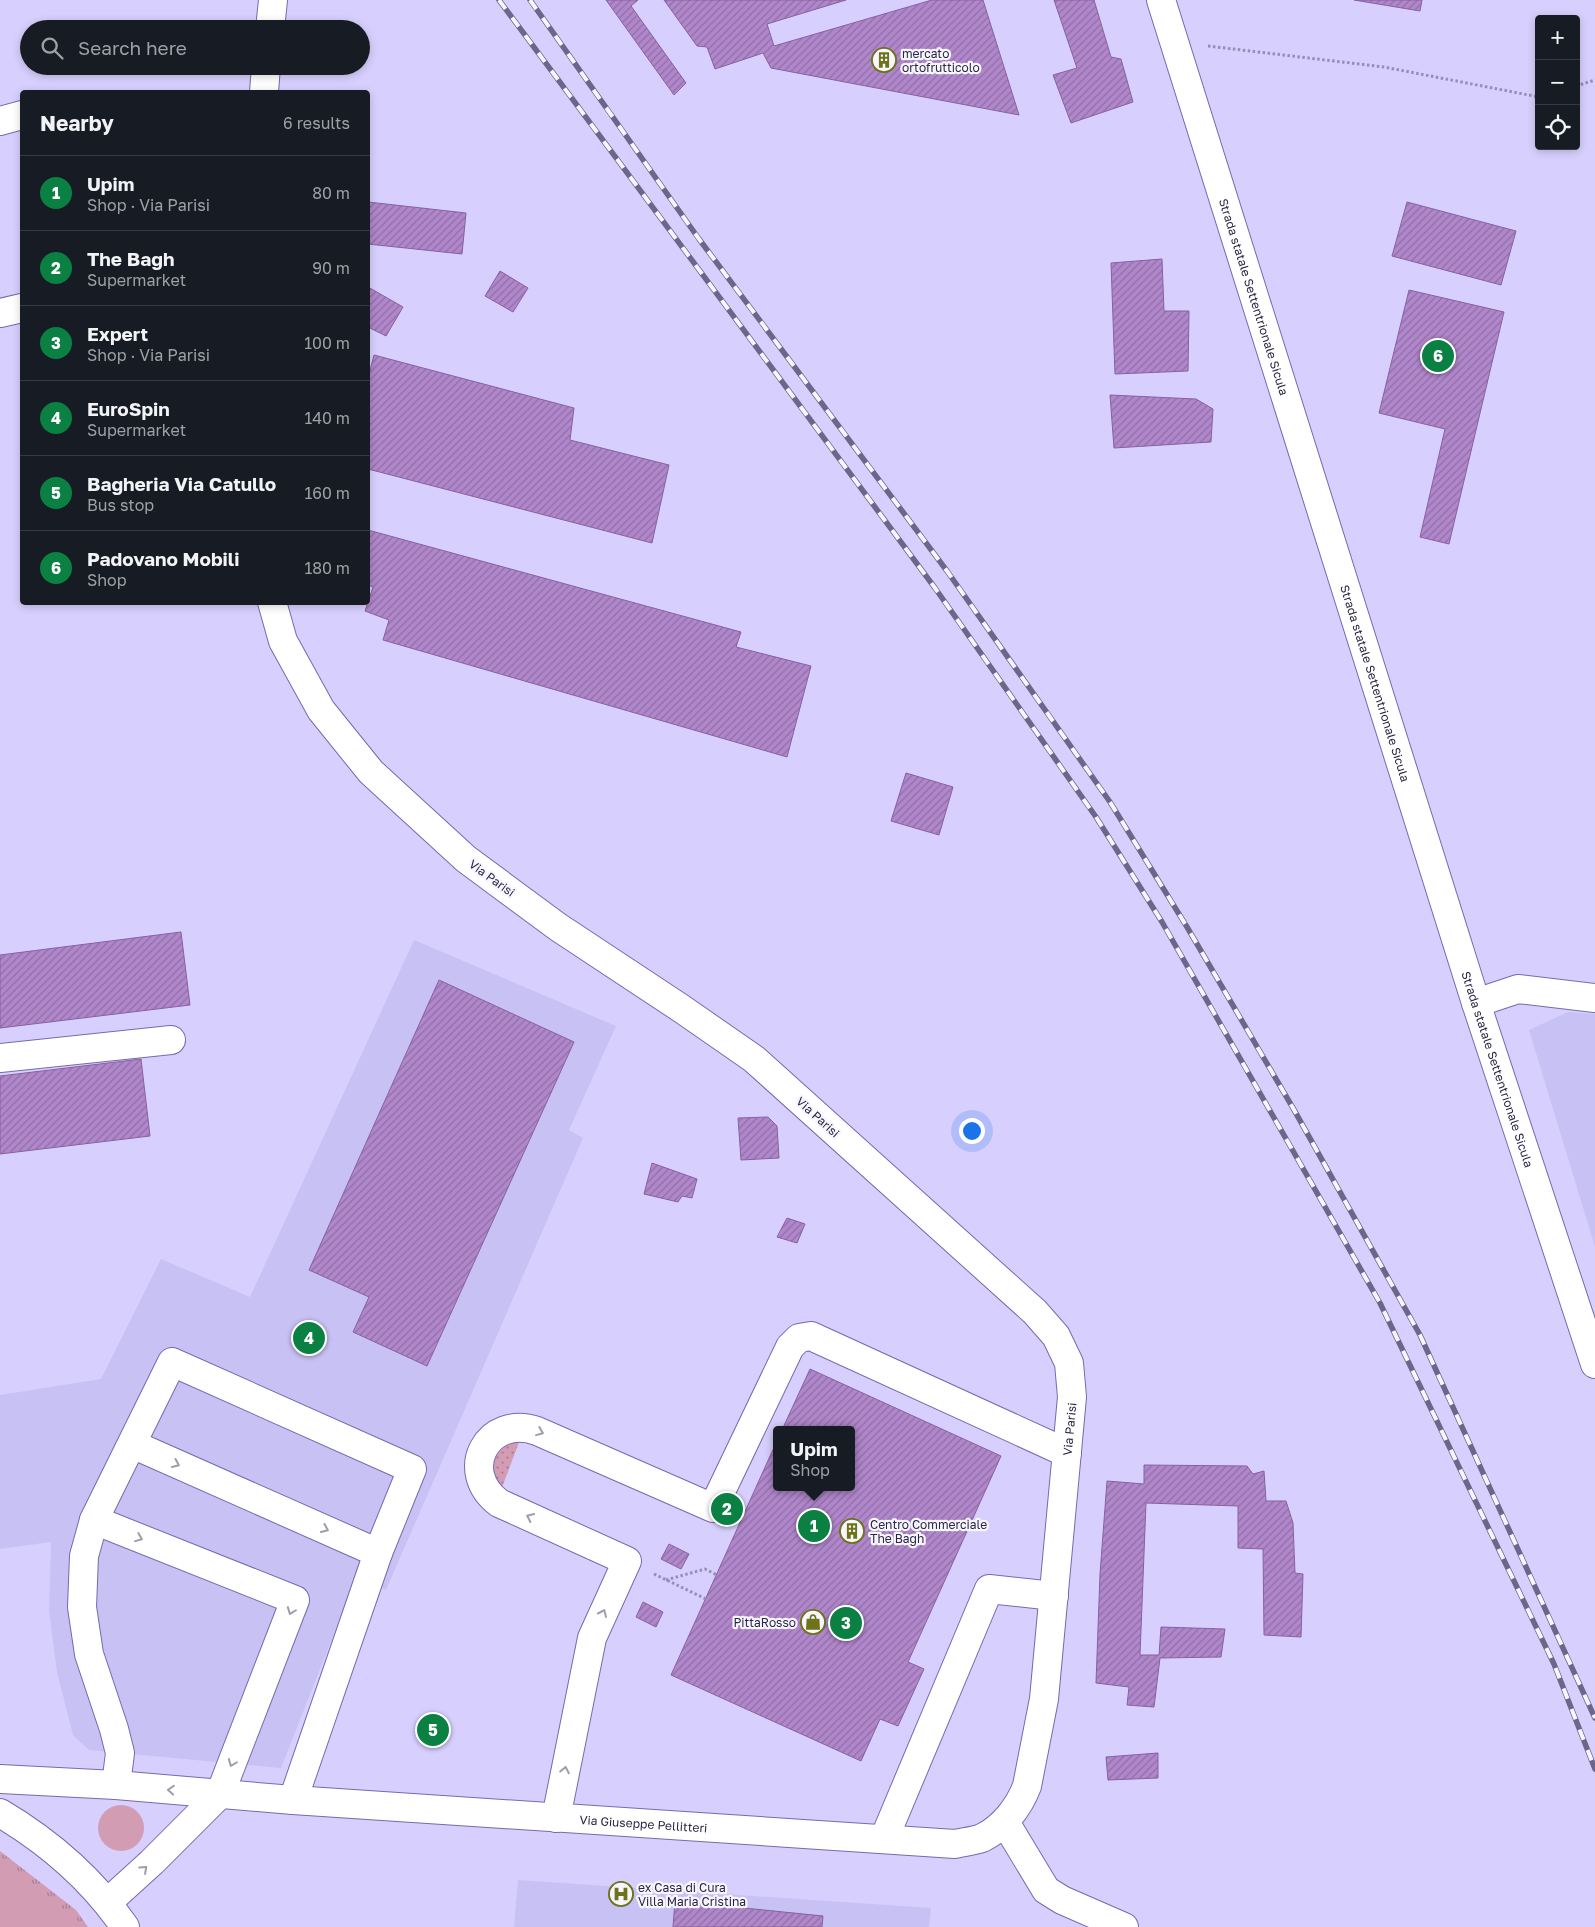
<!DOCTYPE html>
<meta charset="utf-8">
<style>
:root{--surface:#171b24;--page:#20242c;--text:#f1f3f6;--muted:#9ea1a6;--line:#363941;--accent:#0b8043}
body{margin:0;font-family:"Golos Text",sans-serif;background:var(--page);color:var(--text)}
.controls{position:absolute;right:15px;top:15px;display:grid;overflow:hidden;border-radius:5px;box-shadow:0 2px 8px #0003}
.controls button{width:45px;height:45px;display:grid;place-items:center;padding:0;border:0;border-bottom:1px solid var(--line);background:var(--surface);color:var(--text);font:25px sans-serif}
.you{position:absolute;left:971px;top:1130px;width:18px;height:18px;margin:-12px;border:4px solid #fff;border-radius:50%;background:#1a73e8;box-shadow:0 0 0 8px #1a73e833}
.badge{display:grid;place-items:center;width:32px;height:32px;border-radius:50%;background:var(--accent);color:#fff;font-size:16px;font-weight:700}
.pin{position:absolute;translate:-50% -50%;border:2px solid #fff;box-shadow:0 1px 5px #0006}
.popup{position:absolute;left:773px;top:1426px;width:82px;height:65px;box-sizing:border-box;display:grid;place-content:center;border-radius:5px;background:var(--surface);filter:drop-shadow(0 1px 4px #0005);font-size:16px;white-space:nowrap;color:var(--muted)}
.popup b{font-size:19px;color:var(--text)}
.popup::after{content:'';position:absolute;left:50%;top:100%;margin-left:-10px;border:10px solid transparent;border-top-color:var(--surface)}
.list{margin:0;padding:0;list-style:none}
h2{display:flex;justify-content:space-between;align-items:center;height:65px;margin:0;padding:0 20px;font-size:21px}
h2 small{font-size:16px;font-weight:400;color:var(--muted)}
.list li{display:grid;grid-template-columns:32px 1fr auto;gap:15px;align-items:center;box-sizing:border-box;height:75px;padding:0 20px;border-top:1px solid var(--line)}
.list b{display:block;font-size:19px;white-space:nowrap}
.list p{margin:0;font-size:16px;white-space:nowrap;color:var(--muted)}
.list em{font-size:16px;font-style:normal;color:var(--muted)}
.icon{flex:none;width:28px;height:28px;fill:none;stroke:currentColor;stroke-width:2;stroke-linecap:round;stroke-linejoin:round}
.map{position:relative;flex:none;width:1595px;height:1927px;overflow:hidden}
.search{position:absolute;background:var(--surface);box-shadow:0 2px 8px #0003;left:20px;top:20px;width:350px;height:55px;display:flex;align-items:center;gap:12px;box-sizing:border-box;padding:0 18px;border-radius:28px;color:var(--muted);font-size:19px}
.panel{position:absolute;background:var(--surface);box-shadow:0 2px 8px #0003;left:20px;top:90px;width:350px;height:515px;border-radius:5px}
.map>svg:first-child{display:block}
.built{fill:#c8c1f3}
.grass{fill:url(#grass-dots)}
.park{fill:url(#park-tufts)}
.garden{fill:#d29cb3}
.building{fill:url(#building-hatch);stroke:#8860a1}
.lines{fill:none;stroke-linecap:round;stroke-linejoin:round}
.minor-casing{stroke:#7769af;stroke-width:30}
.major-casing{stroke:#7769af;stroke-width:30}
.path{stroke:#958eb6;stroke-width:3;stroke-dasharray:2.5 2.5;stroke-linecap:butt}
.minor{stroke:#fff;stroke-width:28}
.major{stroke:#fff;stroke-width:28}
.rail-casing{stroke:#6d668a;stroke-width:5.5}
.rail{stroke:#f7f6ff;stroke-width:4;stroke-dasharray:11;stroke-linecap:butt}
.oneway{stroke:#a09daa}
.labels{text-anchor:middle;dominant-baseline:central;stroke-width:4.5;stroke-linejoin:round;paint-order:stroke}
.poi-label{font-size:12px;fill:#2b2542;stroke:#f7f6ff;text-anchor:start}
.street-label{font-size:12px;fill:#2b2542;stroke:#f7f6ff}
</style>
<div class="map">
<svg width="1595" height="1927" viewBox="0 0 1595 1927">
<defs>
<pattern id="grass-dots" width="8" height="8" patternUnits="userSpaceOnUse" patternTransform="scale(1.25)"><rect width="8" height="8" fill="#d29cb3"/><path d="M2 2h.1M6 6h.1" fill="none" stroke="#ab7f93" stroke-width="1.8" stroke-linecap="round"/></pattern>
<pattern id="park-tufts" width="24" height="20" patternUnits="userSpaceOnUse" patternTransform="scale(1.25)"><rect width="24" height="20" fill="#d29cb3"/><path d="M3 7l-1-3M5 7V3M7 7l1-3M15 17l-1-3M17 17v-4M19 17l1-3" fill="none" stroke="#ab7f93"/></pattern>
<pattern id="building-hatch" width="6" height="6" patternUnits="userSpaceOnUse" patternTransform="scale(1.25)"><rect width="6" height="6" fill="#b187cb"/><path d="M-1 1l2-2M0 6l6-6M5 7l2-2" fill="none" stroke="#906ea6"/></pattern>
</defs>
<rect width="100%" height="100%" fill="#d7d0fe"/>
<!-- built -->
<g class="built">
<path d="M414,940L616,1026L569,1130L583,1138L386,1590L356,1578L281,1768L89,1750L73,1735L57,1672L49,1611L51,1542L0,1549V1395L101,1379L161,1259L250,1297Z"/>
<path d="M1568,1012L1595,1014V1247L1529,1030Z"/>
<path d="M518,1880L931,1908L929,1927H514Z"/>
</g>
<!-- grass -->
<path class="grass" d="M521,1437L501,1490C489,1477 488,1466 495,1449Z"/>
<!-- park -->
<path class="park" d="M0,1851L76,1910L88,1927H0Z"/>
<!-- garden -->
<g class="garden">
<circle cx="121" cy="1828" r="23"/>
<path d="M0,1870L61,1913L52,1927H0Z"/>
</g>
<!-- building -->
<g class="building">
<path d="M606,0H638L631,6L686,83L674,95Z"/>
<path d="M664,0H846L767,24L774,46L932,0H983L1019,115L771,68L763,53L715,69L707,47L697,46Z"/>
<path d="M1054,0H1094L1111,57L1121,59L1133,102L1071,123L1053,75L1077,68Z"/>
<path d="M1354,0H1422L1420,11Z"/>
<path d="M368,202L466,213L462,254L368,244Z"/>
<path d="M1407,202L1516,231L1501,285L1392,256Z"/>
<path d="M1162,259L1164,311H1189L1188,371L1115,374L1111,263Z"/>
<path d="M500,271L528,288L513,312L485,296Z"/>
<path d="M368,287L403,307L386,336L368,327Z"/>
<path d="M1409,290L1504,312L1449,544L1420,537L1445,429L1379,413Z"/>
<path d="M374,355L574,408L570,440L669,465L652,543L368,469V378Z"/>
<path d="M1110,395L1196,399L1213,409L1211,442L1114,448Z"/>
<path d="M368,530L741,632L736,647L811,666L787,757L383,640L389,620L365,611L373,587L368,585Z"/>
<path d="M906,773L953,787L939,835L891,821Z"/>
<path d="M181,932L190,1005L0,1028V955Z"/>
<path d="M439,980L574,1042L427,1366L353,1332L369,1297L309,1270Z"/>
<path d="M141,1059L150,1136L0,1154V1076Z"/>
<path d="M768,1117L777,1126L779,1158L741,1160L738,1118Z"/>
<path d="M652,1163L697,1179L692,1198L682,1196L678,1202L644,1194Z"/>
<path d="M787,1218L805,1224L797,1243L777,1237Z"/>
<path d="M810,1369L1001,1456L908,1662L924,1669L898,1726L880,1719L861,1761L671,1675L776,1443V1487H852V1430H782Z"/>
<path d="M1144,1465L1247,1466L1253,1474L1264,1471L1266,1501H1286L1293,1523L1295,1573L1303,1574L1301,1637L1264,1635L1263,1549L1238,1548V1506L1146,1503L1140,1655H1159L1161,1627L1225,1629L1221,1657L1160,1658L1154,1707L1127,1705L1129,1687L1096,1683L1100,1574L1107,1481L1144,1484Z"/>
<path d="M669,1544L689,1554L681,1569L661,1559Z"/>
<path d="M643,1602L663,1612L656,1627L636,1617Z"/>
<path d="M1158,1753V1778L1108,1780L1106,1757Z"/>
<path d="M675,1901L823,1916L822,1927H673Z"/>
</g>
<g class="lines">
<defs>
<g id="minor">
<path d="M270,29L273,0"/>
<path d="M264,92L266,66"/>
<path d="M0,121L22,115"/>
<path d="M0,313L22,308"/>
<path d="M1476,1003L1518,989L1595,998"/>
<path d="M0,1058L171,1040"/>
<path d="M94,1520L295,1600L220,1794L152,1862L108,1902"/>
<path id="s1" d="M0,1779L116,1785L293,1800L955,1844C963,1842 974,1841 982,1838C1003,1828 1019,1807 1027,1786L1044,1699L1072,1397L1069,1363L1056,1336L1035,1312L754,1059L682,1009L558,927L466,859L371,772L321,710L283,641L272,602"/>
<path d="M116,1785L120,1753L114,1729L89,1654L82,1607L84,1556L94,1520L172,1362L412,1469L378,1553L132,1444"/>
<path d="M293,1800L378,1553"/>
<path d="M0,1813C49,1842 92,1879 125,1927"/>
<path d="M556,1818L592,1638L627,1561L499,1503C457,1471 487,1414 537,1431L713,1508L790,1347L799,1338L811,1336L1067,1453"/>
<path d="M1005,1822L1046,1890L1062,1900L1124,1927"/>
<path d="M884,1839L989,1589L1054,1596"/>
</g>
<g id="major">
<path id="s2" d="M1161,0L1476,1003L1595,1364"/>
</g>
</defs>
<!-- minor casing -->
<use href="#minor" class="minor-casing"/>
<!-- major casing -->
<use href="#major" class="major-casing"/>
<!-- path -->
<g class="path">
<path d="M1208,46L1384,67L1539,97"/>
<path d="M1576,86L1595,80"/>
<path d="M654,1574L706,1599"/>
<path d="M666,1580L705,1569L717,1575"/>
</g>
<!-- minor -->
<use href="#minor" class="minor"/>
<!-- major -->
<use href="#major" class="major"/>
<defs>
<g id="rail">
<path d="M499,0L935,588L1096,817L1162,922L1380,1303L1554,1664L1595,1769"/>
<path d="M530,0L699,239L947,571L1110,802L1187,927L1293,1108L1420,1335L1595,1718"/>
</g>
</defs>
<!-- rail casing -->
<use href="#rail" class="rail-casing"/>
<!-- rail -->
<use href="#rail" class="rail"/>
</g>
<!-- one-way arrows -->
<defs><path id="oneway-chevron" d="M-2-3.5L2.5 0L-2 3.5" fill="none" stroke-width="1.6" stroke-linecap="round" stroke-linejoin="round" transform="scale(1.25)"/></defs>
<g class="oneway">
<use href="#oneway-chevron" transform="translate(540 1432) rotate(22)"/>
<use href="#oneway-chevron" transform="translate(176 1464) rotate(24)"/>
<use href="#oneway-chevron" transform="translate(530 1517) rotate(-155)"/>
<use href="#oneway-chevron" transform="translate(325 1529) rotate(24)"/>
<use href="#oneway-chevron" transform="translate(139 1538) rotate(22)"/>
<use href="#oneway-chevron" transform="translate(291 1611) rotate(111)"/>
<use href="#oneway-chevron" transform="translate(603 1613) rotate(-66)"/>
<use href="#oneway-chevron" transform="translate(232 1763) rotate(111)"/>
<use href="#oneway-chevron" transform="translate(565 1770) rotate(-79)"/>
<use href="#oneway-chevron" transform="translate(171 1790) rotate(-175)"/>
<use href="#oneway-chevron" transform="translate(144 1869) rotate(-42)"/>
</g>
<!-- icons -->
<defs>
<symbol id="building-ring" viewBox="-11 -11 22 22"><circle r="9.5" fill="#f7f6ff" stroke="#6e7218" stroke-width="1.5"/><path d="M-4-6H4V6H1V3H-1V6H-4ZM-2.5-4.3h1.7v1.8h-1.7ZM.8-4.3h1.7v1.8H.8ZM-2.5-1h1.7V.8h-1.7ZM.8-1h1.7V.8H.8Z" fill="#6e7218"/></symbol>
<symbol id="shop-ring" viewBox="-11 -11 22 22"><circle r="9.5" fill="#f7f6ff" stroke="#6e7218" stroke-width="1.5"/><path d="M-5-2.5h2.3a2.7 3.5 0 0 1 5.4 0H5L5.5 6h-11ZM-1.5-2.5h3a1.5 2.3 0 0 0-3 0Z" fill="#6e7218"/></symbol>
<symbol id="hospital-ring" viewBox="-11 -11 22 22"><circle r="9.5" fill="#f7f6ff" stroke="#6e7218" stroke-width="1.5"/><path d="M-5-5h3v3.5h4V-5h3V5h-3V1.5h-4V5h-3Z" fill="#6e7218"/></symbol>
</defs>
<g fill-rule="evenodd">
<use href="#building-ring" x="870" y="46" width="28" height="28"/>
<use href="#building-ring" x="838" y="1517" width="28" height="28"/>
<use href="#shop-ring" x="799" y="1608" width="28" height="28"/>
<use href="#hospital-ring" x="607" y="1880" width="28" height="28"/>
</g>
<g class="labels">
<!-- poi labels -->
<g class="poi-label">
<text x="902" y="53">mercato<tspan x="902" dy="14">ortofrutticolo</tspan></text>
<text x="870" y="1524">Centro Commerciale<tspan x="870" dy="14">The Bagh</tspan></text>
<text x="796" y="1622" text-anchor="end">PittaRosso</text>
<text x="638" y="1887">ex Casa di Cura<tspan x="638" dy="14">Villa Maria Cristina</tspan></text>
</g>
<!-- street labels -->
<g class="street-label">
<text stroke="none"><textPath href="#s2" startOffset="311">Strada statale Settentrionale Sicula</textPath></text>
<text stroke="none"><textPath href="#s2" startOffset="716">Strada statale Settentrionale Sicula</textPath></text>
<text transform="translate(492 878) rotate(36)">Via Parisi</text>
<text stroke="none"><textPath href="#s2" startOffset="1121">Strada statale Settentrionale Sicula</textPath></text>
<text transform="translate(818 1117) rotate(42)">Via Parisi</text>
<text stroke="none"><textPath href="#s1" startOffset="1415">Via Parisi</textPath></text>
<text stroke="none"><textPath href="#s1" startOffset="645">Via Giuseppe Pellitteri</textPath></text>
</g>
</g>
</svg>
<div class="controls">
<button>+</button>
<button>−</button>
<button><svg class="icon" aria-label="locate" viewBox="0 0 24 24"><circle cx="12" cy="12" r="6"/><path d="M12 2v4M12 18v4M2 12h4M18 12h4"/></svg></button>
</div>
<div class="you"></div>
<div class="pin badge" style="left:814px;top:1526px">1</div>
<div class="popup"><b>Upim</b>Shop</div>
<div class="pin badge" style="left:727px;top:1509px">2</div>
<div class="pin badge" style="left:846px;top:1623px">3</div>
<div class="pin badge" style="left:309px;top:1338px">4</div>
<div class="pin badge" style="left:433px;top:1730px">5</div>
<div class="pin badge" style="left:1438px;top:356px">6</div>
<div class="search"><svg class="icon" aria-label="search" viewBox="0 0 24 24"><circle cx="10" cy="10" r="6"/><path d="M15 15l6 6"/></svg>Search here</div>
<section class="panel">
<h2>Nearby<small>6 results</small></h2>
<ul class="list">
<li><span class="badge">1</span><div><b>Upim</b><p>Shop · Via Parisi</p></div><em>80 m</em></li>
<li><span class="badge">2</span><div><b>The Bagh</b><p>Supermarket</p></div><em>90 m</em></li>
<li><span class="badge">3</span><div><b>Expert</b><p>Shop · Via Parisi</p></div><em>100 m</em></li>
<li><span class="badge">4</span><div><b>EuroSpin</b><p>Supermarket</p></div><em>140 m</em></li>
<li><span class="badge">5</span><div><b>Bagheria Via Catullo</b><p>Bus stop</p></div><em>160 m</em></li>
<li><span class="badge">6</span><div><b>Padovano Mobili</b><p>Shop</p></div><em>180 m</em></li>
</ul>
</section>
</div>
